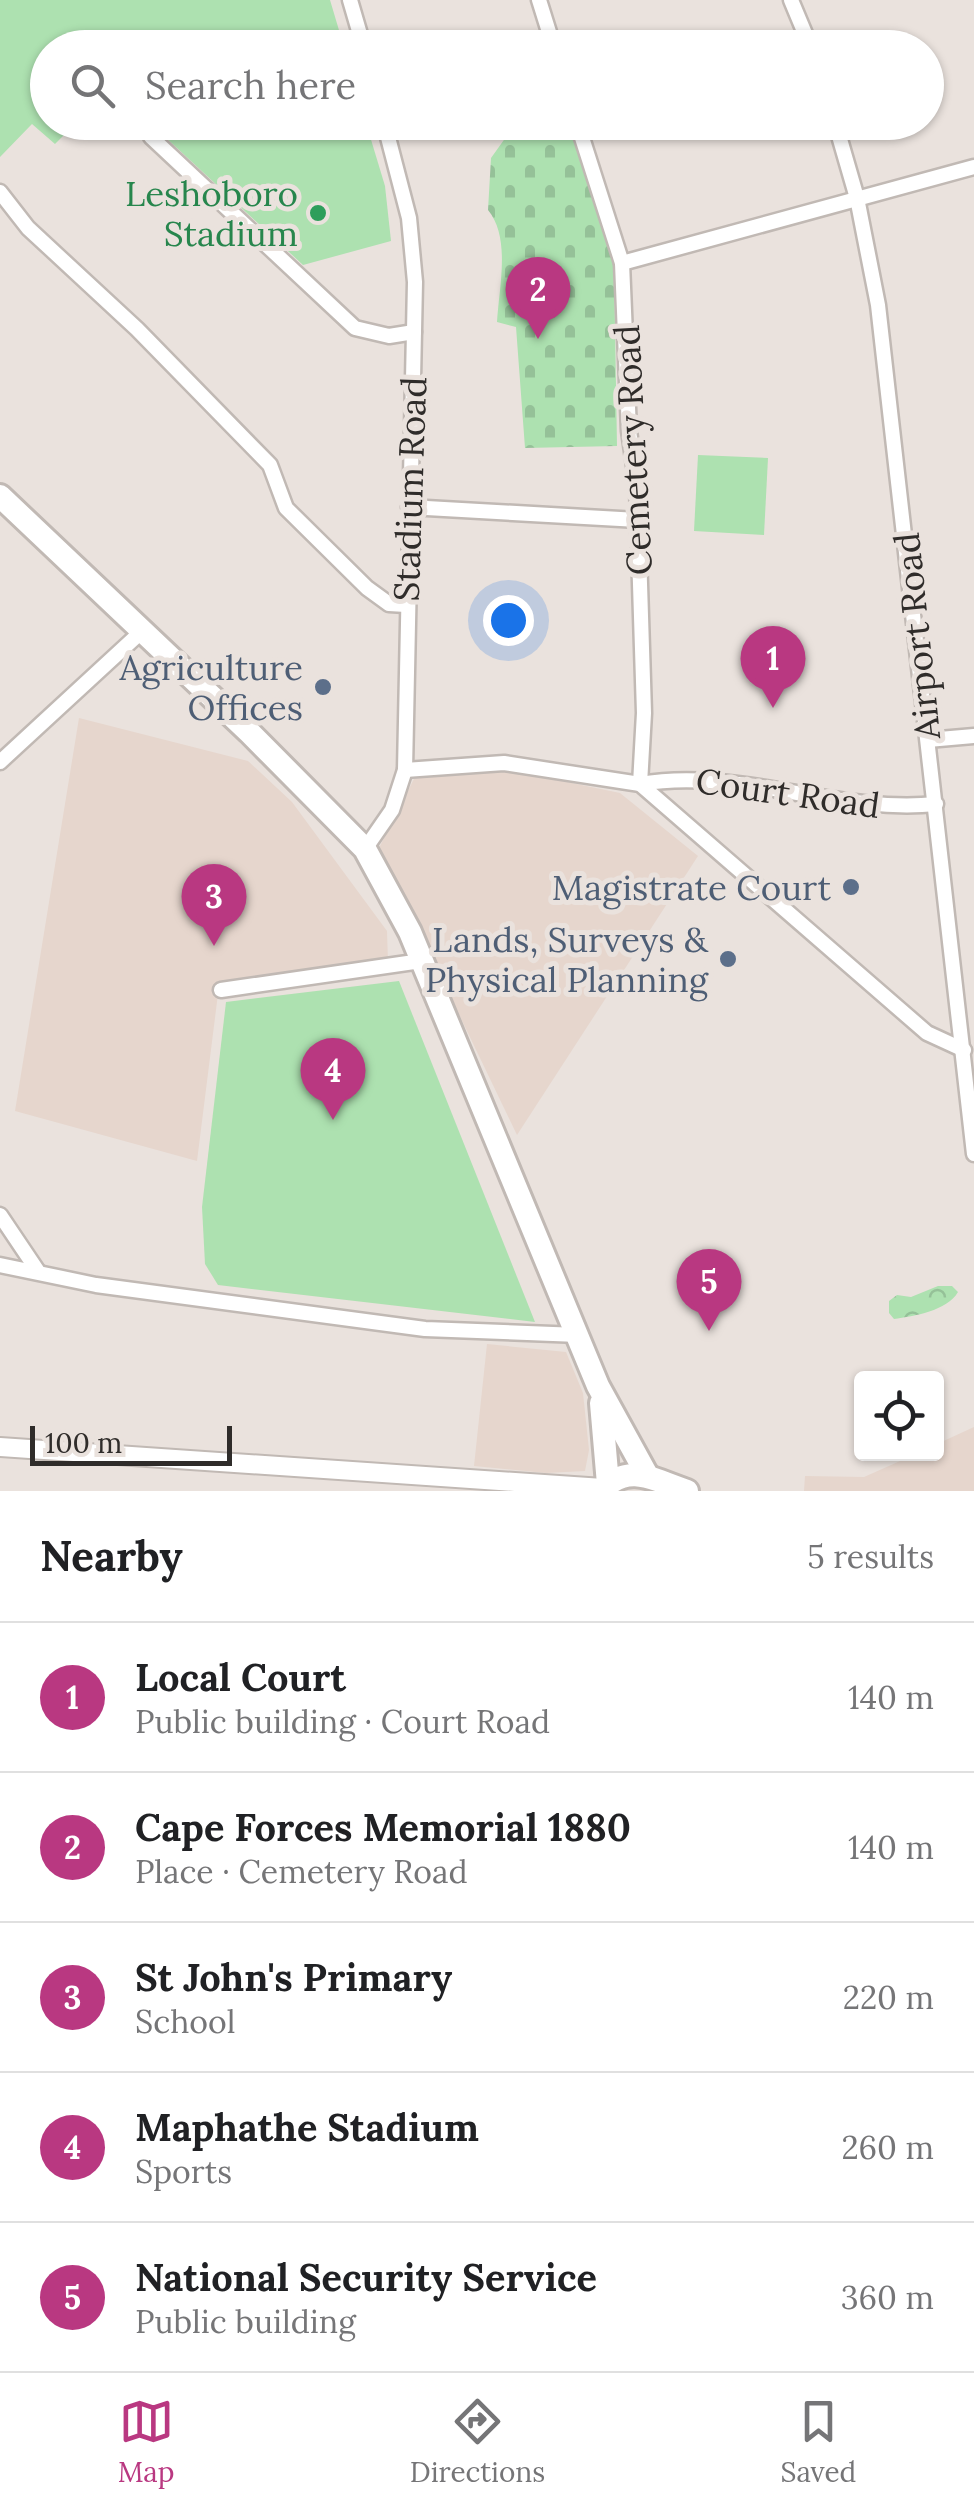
<!DOCTYPE html>
<meta charset="utf-8">
<style>
:root{--surface:#fff;--page:#f6f6f6;--text:#202124;--muted:#757577;--line:#e0e0e0;--accent:#b93881}
body{margin:0;font-family:Lora,serif;background:var(--page);color:var(--text)}
.controls{position:absolute;right:30px;bottom:30px;display:grid;overflow:hidden;border-radius:10px;box-shadow:0 2px 8px #0004}
.controls button{width:90px;height:90px;display:grid;place-items:center;padding:0;border:0;border-bottom:2px solid var(--line);background:var(--surface);color:var(--text);font:50px sans-serif}
.scale{position:absolute;left:30px;bottom:25px;width:202px;box-sizing:border-box;padding-left:10px;border:5px solid #2f2c2a;border-top:0;font-size:28px;line-height:35px;white-space:nowrap;color:#2f2c2a;-webkit-text-stroke:8px #eae2dd;paint-order:stroke}
.you{position:absolute;left:508px;top:620px;width:35px;height:35px;margin:-25px;border:8px solid #fff;border-radius:50%;background:#1a73e8;box-shadow:0 0 0 15px #1a73e833}
.badge{display:grid;place-items:center;width:65px;height:65px;border-radius:50%;background:var(--accent);color:#fff;font-size:32px;font-weight:700}
.pin{position:absolute;translate:-50% -82px;filter:drop-shadow(0 2px 5px #0008)}
.pin::after{content:'';position:absolute;top:52px;width:35px;height:30px;background:inherit;clip-path:polygon(0 0,100% 0,50% 100%)}
.list{margin:0;padding:0;list-style:none}
h2{display:flex;justify-content:space-between;align-items:center;height:130px;margin:0;padding:0 40px;font-size:42px}
h2 small{font-size:32px;font-weight:400;color:var(--muted)}
.list li{display:grid;grid-template-columns:65px 1fr auto;gap:30px;align-items:center;box-sizing:border-box;height:150px;padding:0 40px;border-top:2px solid var(--line)}
.list b{display:block;font-size:38px;white-space:nowrap}
.list p{margin:0;font-size:32px;white-space:nowrap;color:var(--muted)}
.list em{font-size:32px;font-style:normal;color:var(--muted)}
.icon{flex:none;width:55px;height:55px;fill:none;stroke:currentColor;stroke-width:2;stroke-linecap:round;stroke-linejoin:round}
.map{position:relative;flex:none;width:974px;height:1491px;overflow:hidden}
.search{position:absolute;background:var(--surface);box-shadow:0 2px 8px #0004;left:30px;right:30px;top:30px;height:110px;display:flex;align-items:center;gap:25px;box-sizing:border-box;padding:0 35px;border-radius:55px;color:var(--muted);font-size:38px}
.sheet{height:880px;background:var(--surface)}
nav{display:flex;justify-content:space-around;align-items:center;box-sizing:border-box;height:140px;border-top:2px solid var(--line);background:var(--surface);font-size:28px;color:var(--muted)}
nav a{display:grid;justify-items:center;gap:5px}
nav .on{color:var(--accent)}
.map>svg:first-child{display:block}
.built{fill:#e6d6cd}
.forest{fill:url(#forest-crowns)}
.cemetery{fill:url(#cemetery-stones)}
.green{fill:#ade1b0}
.lines{fill:none;stroke-linecap:round;stroke-linejoin:round}
.minor-casing{stroke:#c1b9b4;stroke-width:19}
.tertiary-casing{stroke:#c1b9b4;stroke-width:22}
.primary-casing{stroke:#c1b9b4;stroke-width:28}
.minor{stroke:#fff;stroke-width:14}
.tertiary{stroke:#fff;stroke-width:18}
.primary{stroke:#fff;stroke-width:22}
.leisure-dot{fill:#2e9e5b;stroke:#eae2dd;stroke-width:4}
.service-dot{fill:#5c6f8a;stroke:#eae2dd;stroke-width:4}
.labels{text-anchor:middle;dominant-baseline:central;stroke-width:10;stroke-linejoin:round;paint-order:stroke}
.leisure-label{font-size:35px;fill:#27864d;stroke:#eae2dd;text-anchor:end}
.street-label{font-size:35px;fill:#2f2c2a;stroke:#eae2dd}
.service-label{font-size:35px;fill:#4e5e75;stroke:#eae2dd;text-anchor:end}
</style>
<div class="map">
<svg width="974" height="1491" viewBox="0 0 974 1491">
<defs>
<pattern id="forest-crowns" width="20" height="18" patternUnits="userSpaceOnUse" patternTransform="scale(2.5)"><rect width="20" height="18" fill="#ade1b0"/><path d="M2 6a3 3 0 1 1 6 0M12 15a3 3 0 1 1 6 0" fill="none" stroke="#95c198"/></pattern>
<pattern id="cemetery-stones" width="16" height="16" patternUnits="userSpaceOnUse" patternTransform="scale(2.5)"><rect width="16" height="16" fill="#ade1b0"/><path d="M2 7V4a2 2 0 0 1 4 0v3zM10 15v-3a2 2 0 0 1 4 0v3z" fill="#95c198"/></pattern>
</defs>
<rect width="100%" height="100%" fill="#eae2dd"/>
<!-- built -->
<g class="built">
<path d="M79,718L248,761L292,802L387,931L388,962L219,986L197,1161L15,1111Z"/>
<path d="M509,770L620,793L698,856L517,1135L379,848L416,775Z"/>
<path d="M487,1344L566,1352L583,1393L589,1450L585,1471L546,1473L474,1466Z"/>
<path d="M974,1427V1491H804L805,1476L864,1477L916,1454H936L937,1444Z"/>
</g>
<!-- forest -->
<path class="forest" d="M938,1286H952L958,1292C947,1311 914,1316 894,1319L889,1313V1301L897,1295L911,1297Z"/>
<!-- cemetery -->
<path class="cemetery" d="M538,132L574,135L614,266L617,446L525,448L516,327L497,322C499,287 511,238 488,210L491,158L506,137Z"/>
<!-- green -->
<g class="green">
<path d="M0,0H330L344,47L48,48V122L76,123L55,144L32,124L0,157Z"/>
<path d="M150,123H366L385,186L391,241L303,265Z"/>
<path d="M698,455L768,458L764,535L694,531Z"/>
<path d="M399,981L535,1322L218,1285L205,1264L202,1207L226,1002Z"/>
</g>
<g class="lines">
<defs>
<g id="minor">
<path d="M350,0L364,48"/>
<path d="M539,0L554,48"/>
<path d="M791,0L811,48"/>
<path d="M577,122L622,263L629,431L637,487L644,713L640,784"/>
<path d="M835,122L857,198L878,305L974,1154"/>
<path d="M151,137L355,328L389,336L414,332"/>
<path d="M0,192L28,228L137,329L270,465L286,508L367,588L389,604L406,605"/>
<path d="M622,263L974,167"/>
<path d="M409,507L638,520"/>
<path d="M928,740L974,736"/>
<path d="M0,762L141,632"/>
<path d="M405,770L504,763L640,784L927,1033L964,1050"/>
<path d="M640,784C739,767 836,814 936,804"/>
<path d="M365,849L392,810L405,770L415,282L409,218L384,122"/>
<path d="M221,990L421,961"/>
<path d="M0,1215L37,1270"/>
<path d="M0,1265L96,1285L425,1329L579,1335"/>
</g>
<path id="tertiary" d="M0,1447L603,1488"/>
<g id="primary">
<path d="M0,496L249,732L365,849L410,932L598,1386L647,1475"/>
<path d="M601,1403L608,1484"/>
<path d="M602,1491C627,1461 657,1481 687,1491"/>
</g>
</defs>
<!-- minor casing -->
<use href="#minor" class="minor-casing"/>
<!-- tertiary casing -->
<use href="#tertiary" class="tertiary-casing"/>
<!-- primary casing -->
<use href="#primary" class="primary-casing"/>
<!-- minor -->
<use href="#minor" class="minor"/>
<!-- tertiary -->
<use href="#tertiary" class="tertiary"/>
<!-- primary -->
<use href="#primary" class="primary"/>
</g>
<!-- markers -->
<circle class="leisure-dot" cx="318" cy="213" r="10"/>
<g class="service-dot">
<circle cx="323" cy="687" r="10"/>
<circle cx="851" cy="887" r="10"/>
<circle cx="728" cy="959" r="10"/>
</g>
<g class="labels">
<!-- leisure labels -->
<g class="leisure-label">
<text x="298" y="193">Leshoboro<tspan x="298" dy="40">Stadium</tspan></text>
</g>
<!-- street labels -->
<g class="street-label">
<text transform="translate(633 450) rotate(-93)">Cemetery Road</text>
<text transform="translate(410 489) rotate(-88)">Stadium Road</text>
<text transform="translate(917 636) rotate(-96)">Airport Road</text>
<text transform="translate(788 793) rotate(8)">Court Road</text>
</g>
<!-- service labels -->
<g class="service-label">
<text x="303" y="667">Agriculture<tspan x="303" dy="40">Offices</tspan></text>
<text x="831" y="887">Magistrate Court</text>
<text x="708" y="939">Lands, Surveys &amp;<tspan x="708" dy="40">Physical Planning</tspan></text>
</g>
</g>
</svg>
<div class="controls">
<button><svg class="icon" aria-label="locate" viewBox="0 0 24 24"><circle cx="12" cy="12" r="6"/><path d="M12 2v4M12 18v4M2 12h4M18 12h4"/></svg></button>
</div>
<div class="scale">100 m</div>
<div class="you"></div>
<div class="pin badge" style="left:773px;top:708px">1</div>
<div class="pin badge" style="left:538px;top:339px">2</div>
<div class="pin badge" style="left:214px;top:946px">3</div>
<div class="pin badge" style="left:333px;top:1120px">4</div>
<div class="pin badge" style="left:709px;top:1331px">5</div>
<div class="search"><svg class="icon" aria-label="search" viewBox="0 0 24 24"><circle cx="10" cy="10" r="6"/><path d="M15 15l6 6"/></svg>Search here</div>
</div>
<section class="sheet">
<h2>Nearby<small>5 results</small></h2>
<ul class="list">
<li><span class="badge">1</span><div><b>Local Court</b><p>Public building · Court Road</p></div><em>140 m</em></li>
<li><span class="badge">2</span><div><b>Cape Forces Memorial 1880</b><p>Place · Cemetery Road</p></div><em>140 m</em></li>
<li><span class="badge">3</span><div><b>St John's Primary</b><p>School</p></div><em>220 m</em></li>
<li><span class="badge">4</span><div><b>Maphathe Stadium</b><p>Sports</p></div><em>260 m</em></li>
<li><span class="badge">5</span><div><b>National Security Service</b><p>Public building</p></div><em>360 m</em></li>
</ul>
</section>
<nav>
<a class="on"><svg class="icon" aria-label="map" viewBox="0 0 24 24"><path d="M3 6l6-2 6 2 6-2v14l-6 2-6-2-6 2zM9 4v14M15 6v14"/></svg>Map</a>
<a><svg class="icon" aria-label="directions" viewBox="0 0 24 24"><path d="M12 3l9 9-9 9-9-9zM9 14v-3h6M13 9l2 2-2 2"/></svg>Directions</a>
<a><svg class="icon" aria-label="saved" viewBox="0 0 24 24"><path d="M7 4h10v16l-5-4-5 4z"/></svg>Saved</a>
</nav>
